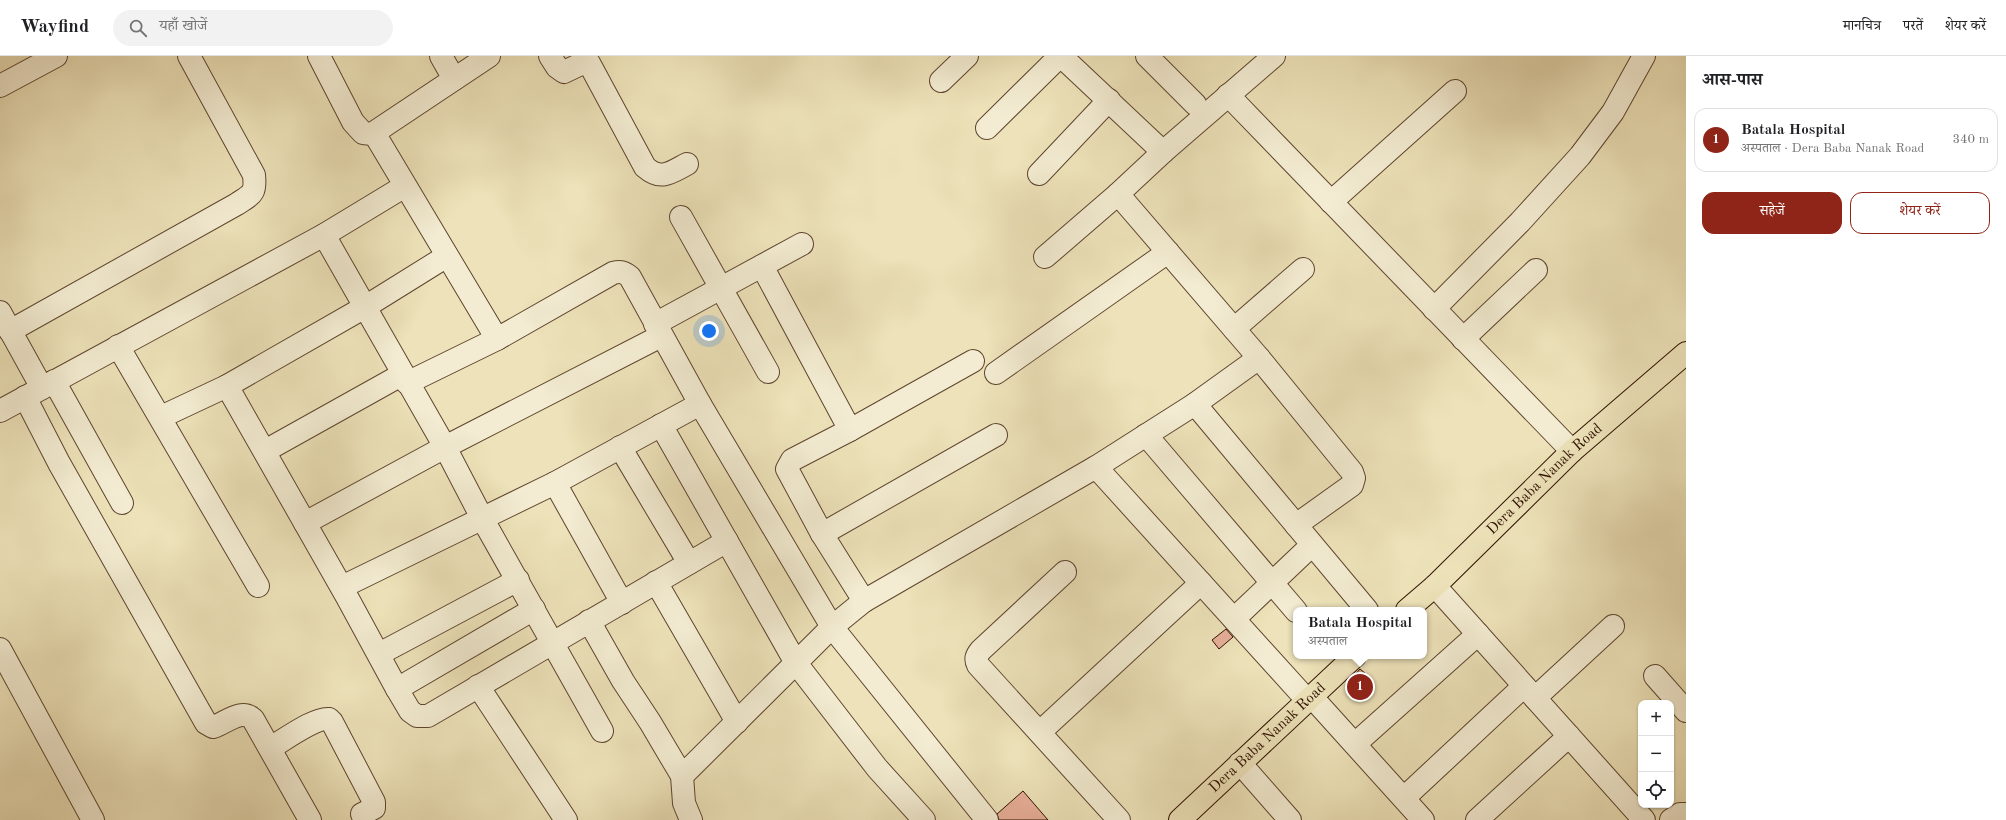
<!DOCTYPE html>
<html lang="hi">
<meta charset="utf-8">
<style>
:root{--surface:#fff;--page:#f2f2f2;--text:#202124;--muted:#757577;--line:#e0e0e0;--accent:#8f2418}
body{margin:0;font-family:"Old Standard TT","Noto Serif Devanagari",serif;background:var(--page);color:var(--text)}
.controls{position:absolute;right:12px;bottom:12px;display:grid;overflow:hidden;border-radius:8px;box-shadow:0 1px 3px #0004}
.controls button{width:36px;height:36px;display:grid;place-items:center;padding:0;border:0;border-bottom:1px solid var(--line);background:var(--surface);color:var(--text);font:20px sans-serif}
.you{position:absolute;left:709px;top:275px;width:14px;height:14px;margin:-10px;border:3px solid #fff;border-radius:50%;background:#1a73e8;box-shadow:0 0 0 6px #1a73e833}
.badge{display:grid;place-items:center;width:26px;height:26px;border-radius:50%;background:var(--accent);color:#fff;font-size:13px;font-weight:700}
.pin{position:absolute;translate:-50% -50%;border:2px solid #fff;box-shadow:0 1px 4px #0006}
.popup{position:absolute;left:1293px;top:551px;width:134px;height:52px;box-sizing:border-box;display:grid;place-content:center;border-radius:8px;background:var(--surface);filter:drop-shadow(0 1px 3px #0005);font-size:13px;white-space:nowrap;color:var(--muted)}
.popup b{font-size:15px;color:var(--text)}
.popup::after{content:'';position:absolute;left:50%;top:100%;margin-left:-8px;border:8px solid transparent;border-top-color:var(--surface)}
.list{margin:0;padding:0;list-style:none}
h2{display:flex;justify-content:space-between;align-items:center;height:52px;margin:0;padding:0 16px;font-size:17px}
h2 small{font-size:13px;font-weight:400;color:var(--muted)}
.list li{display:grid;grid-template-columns:26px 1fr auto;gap:12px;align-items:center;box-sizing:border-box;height:64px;margin:0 8px 8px;padding:0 8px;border:1px solid var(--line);border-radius:12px}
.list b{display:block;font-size:15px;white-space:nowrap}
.list p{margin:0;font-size:13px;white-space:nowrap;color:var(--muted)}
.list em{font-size:13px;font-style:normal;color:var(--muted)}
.actions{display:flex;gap:8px;padding:12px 16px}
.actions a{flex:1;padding:9px 0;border:1px solid var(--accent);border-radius:12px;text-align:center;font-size:14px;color:var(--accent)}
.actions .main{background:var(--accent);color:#fff}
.icon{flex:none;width:22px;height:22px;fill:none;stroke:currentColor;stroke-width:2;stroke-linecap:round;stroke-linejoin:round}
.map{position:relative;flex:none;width:1686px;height:764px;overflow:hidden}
header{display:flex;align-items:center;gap:24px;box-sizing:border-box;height:56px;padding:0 20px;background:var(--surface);border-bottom:1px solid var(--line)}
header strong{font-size:19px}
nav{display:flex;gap:22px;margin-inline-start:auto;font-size:14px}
.search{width:280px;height:36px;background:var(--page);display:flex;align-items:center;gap:10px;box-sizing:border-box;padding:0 14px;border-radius:22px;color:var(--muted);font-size:15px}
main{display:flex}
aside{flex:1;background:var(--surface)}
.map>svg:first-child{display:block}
.building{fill:#e8af99;stroke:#2f1100}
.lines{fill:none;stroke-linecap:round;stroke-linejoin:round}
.minor-casing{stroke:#5e452e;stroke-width:24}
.major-casing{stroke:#2f1100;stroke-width:24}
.minor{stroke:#f3ecd2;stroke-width:22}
.major{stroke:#ede2b9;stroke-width:22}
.labels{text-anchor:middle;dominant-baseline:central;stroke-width:3.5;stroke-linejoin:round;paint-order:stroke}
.street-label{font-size:15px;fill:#2f1100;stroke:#f3ecd2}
</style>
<header>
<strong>Wayfind</strong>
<div class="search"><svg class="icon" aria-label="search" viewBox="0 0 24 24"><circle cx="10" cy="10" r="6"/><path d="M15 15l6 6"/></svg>यहाँ खोजें</div>
<nav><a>मानचित्र</a><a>परतें</a><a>शेयर करें</a></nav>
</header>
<main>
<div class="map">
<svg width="1686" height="764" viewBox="0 0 1686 764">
<rect width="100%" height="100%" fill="#ede2b9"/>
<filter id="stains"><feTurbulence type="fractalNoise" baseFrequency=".005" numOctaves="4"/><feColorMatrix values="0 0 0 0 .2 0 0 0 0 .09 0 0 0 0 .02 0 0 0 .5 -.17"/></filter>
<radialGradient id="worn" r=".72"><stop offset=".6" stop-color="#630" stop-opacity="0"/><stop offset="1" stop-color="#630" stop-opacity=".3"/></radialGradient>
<!-- building -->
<g class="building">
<path d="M1226,573L1233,581L1219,593L1212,584Z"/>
<path d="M1360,613L1372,623L1357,641L1345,630Z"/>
<path d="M1023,735L1048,764H999L997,758Z"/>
</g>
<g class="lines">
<defs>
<g id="minor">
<path d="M319,0L353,66L363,77L372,78L377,82L497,283"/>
<path d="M441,0L454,23"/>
<path d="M550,0L557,11L564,16L585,6L589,7L645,111C661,125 670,117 687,108"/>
<path d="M1061,0L1163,96"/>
<path d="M1147,0L1195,48"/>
<path d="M1274,0L1163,96L1118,138L1259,302L1352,416L1354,422L1352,429L1296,469"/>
<path d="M941,25L967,0"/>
<path d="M0,30L56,0"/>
<path d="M1228,39L1572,395"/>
<path d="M987,72L1060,0"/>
<path d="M372,78L489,0"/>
<path d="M1039,118L1109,44"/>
<path d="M1331,146L1455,35"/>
<path d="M681,161L768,316"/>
<path d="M324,179L445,391L482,462L602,675"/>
<path d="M1045,201L1118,138"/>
<path d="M762,210L850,374L792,404L787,413L822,478L864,545"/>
<path d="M1434,253L1520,166L1580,100L1613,56L1644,0"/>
<path d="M0,256L42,332"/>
<path d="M655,268L802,188"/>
<path d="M1234,273L1303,213"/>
<path d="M10,275L237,148C252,138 256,138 254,119L189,0"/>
<path d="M1463,283L1536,214"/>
<path d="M118,290L258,530"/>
<path d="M996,317L1168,196"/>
<path d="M54,325L122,447"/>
<path d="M407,327L497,283L613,217C621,215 624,216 630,221L700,348L832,571L987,764"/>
<path d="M227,330L347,541L397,633L410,655L417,660H428L727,485"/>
<path d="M25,341L59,407L206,667L213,671C226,667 241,652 253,663L310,764"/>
<path d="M1195,348L1367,554"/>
<path d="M0,355L324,179L405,130"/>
<path d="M161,361L227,330L365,251L447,200"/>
<path d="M661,369L796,607L877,712L924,764"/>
<path d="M850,374L973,305"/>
<path d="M1146,379L1296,555"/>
<path d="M620,391L689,507"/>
<path d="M265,395L403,318"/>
<path d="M1096,411L1307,644"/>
<path d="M555,427L622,547"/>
<path d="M305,467L445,391L661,280"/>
<path d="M822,478L996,379"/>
<path d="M1065,516L981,594C976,600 975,603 978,609L1119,764"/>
<path d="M656,526L737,666"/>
<path d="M1435,530L1644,764"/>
<path d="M342,531L555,427L700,348"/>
<path d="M1234,563L1312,489"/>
<path d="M589,565L623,625L650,666L682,720L684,747L691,764"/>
<path d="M0,593L93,764"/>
<path d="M379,598L518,524"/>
<path d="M1655,620L1686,655"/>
<path d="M478,630L566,764"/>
<path d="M397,633L534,553"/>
<path d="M1311,640L1423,764"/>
<path d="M1535,642L1613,570"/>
<path d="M1040,676L1201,527"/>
<path d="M1355,688L1478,578"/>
<path d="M270,692C283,685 315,661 329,663L332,666L374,746V752L362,758"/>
<path d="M1240,707L1290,764"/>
<path d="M682,720L832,571L864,545L1096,411L1195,348L1259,302"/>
<path d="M1404,742L1524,630"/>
<path d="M1477,764L1569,680"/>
<path d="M1671,764L1680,758H1686"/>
</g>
<g id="major">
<path id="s1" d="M1407,554L1435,530L1572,395L1686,297"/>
<path id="s2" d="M1180,764L1355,600"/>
</g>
</defs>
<!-- minor casing -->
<use href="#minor" class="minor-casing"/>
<!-- major casing -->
<use href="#major" class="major-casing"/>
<!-- minor -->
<use href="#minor" class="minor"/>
<!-- major -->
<use href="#major" class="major"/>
</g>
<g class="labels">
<!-- street labels -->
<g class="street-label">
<text stroke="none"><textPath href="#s1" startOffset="190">Dera Baba Nanak Road</textPath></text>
<text stroke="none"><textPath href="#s2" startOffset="120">Dera Baba Nanak Road</textPath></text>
</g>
</g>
<rect width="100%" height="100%" filter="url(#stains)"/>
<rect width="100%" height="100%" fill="url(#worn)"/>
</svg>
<div class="controls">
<button>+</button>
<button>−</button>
<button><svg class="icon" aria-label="locate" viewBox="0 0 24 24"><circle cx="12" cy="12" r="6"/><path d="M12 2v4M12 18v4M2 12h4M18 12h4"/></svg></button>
</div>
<div class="you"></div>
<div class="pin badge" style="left:1360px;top:631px">1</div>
<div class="popup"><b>Batala Hospital</b>अस्पताल</div>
</div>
<aside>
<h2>आस-पास<small></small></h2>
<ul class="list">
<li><span class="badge">1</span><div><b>Batala Hospital</b><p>अस्पताल · Dera Baba Nanak Road</p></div><em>340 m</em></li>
</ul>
<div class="actions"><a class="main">सहेजें</a><a>शेयर करें</a></div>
</aside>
</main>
